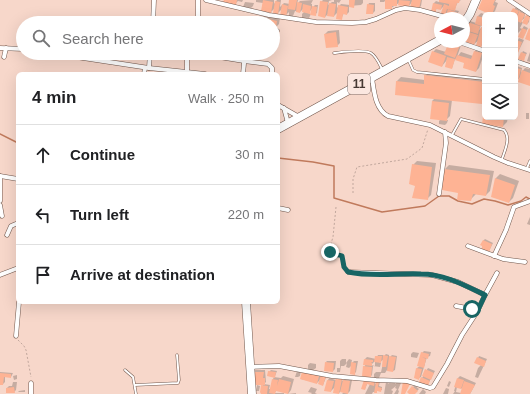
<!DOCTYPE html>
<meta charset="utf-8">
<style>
:root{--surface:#fff;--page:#f6f6f6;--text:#202124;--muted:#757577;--line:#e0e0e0}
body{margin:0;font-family:Arial,sans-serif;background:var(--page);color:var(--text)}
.controls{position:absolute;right:12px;top:12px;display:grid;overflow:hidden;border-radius:6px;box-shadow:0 4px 16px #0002}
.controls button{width:36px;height:36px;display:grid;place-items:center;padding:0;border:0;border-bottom:1px solid var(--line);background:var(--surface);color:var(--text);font:20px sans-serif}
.compass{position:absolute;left:434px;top:12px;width:36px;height:36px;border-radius:50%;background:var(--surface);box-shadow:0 4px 16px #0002;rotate:263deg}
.stop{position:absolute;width:12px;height:12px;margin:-9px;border:3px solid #176564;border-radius:50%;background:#fff}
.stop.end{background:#176564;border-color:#fff;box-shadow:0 1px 4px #0008}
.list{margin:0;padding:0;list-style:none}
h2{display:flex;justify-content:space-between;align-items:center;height:52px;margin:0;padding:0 16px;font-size:17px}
h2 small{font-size:13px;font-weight:400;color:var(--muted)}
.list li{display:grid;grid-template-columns:26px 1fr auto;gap:12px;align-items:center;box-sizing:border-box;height:60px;padding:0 16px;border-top:1px solid var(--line)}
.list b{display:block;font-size:15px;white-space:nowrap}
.list em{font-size:13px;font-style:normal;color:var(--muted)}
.icon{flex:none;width:22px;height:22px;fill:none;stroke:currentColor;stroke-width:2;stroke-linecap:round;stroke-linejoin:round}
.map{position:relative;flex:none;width:530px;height:394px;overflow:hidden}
.search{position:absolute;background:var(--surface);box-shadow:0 4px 16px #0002;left:16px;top:16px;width:264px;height:44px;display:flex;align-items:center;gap:10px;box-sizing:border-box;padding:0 14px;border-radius:22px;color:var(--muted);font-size:15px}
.panel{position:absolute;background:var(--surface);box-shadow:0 4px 16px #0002;left:16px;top:72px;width:264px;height:232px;border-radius:6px}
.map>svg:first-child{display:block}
.shadow{fill:#0003;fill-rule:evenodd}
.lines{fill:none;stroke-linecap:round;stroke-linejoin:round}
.stream{stroke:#c07a5c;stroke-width:1.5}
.building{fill:#feb394}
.lane-casing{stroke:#71574c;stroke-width:3}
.street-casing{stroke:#71574c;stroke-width:5}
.highway-casing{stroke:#71574c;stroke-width:9}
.path{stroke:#c1a79d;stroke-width:1;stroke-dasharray:2 2;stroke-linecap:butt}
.lane{stroke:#fff;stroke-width:2}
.street{stroke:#fff;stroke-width:4}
.highway{stroke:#fff;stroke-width:8}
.route{stroke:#176564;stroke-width:5}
.labels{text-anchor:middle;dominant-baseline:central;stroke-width:4;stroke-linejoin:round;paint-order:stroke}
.shield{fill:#fbe7e0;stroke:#7c6d68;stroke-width:1}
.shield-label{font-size:12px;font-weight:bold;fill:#463934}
</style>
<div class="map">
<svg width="530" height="394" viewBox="0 0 530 394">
<rect width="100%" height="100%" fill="#f7d7ca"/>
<!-- shadow -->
<g class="shadow">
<path d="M225,0H243L242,2L238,1L235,4Z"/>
<path d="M256,0H274V4L277,0H281L280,7L284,3L290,4V0H298L297,4L300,1L313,0L311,4H312V8L315,5H318L317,13L315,14L312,9L308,13L311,14L309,18H302V14L304,12L303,9L300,12L295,11L293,16H289V12L285,16L282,9L278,13L275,8L271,12L263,3L256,2Z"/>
<path d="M323,0H332L329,1L328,5L332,2H334V0H341L339,3L337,2V8L341,4L350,5V0H363V3L361,5L349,6V12L347,14L344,13L341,19L338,12L334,16L329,13L325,17L321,2Z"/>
<path d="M380,0H386L384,2H380Z"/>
<path d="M386,0H422L421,6L419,8L412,2L409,6L399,3L391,8Z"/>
<path d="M440,0H461L458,2L454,10L459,11L455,18L442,12L445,5L441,9L437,8L435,12L432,11L434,3L436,1L439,2Z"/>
<path d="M483,0H496L495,2L498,3L495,11L491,15H487L488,12Z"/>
<path d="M245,2L254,3L253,6L251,8L243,7Z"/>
<path d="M369,3H375V11L373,13L368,5Z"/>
<path d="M516,7L526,12L524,18L528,14H530L529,22L527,24L523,22L520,28L522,29L524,26L528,28L523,38L521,30L516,35H515V24L518,20L515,19V15H510ZM526,17L523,23L521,21Z"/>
<path d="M481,13L487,15H485V35L484,40L485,38V45L483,44L480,47L479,40L474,44L464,40L468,30V23L470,21L476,23L478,16ZM481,25H484L479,30Z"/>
<path d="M264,14L280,18L279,24L276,27L273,26V23H260L261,17Z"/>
<path d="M339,30L340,43L337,46L325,34L328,31Z"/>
<path d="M273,37H275L274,46L273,47Z"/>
<path d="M519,38L524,40L518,52L515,51V46Z"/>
<path d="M450,42H462L457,57L461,52L473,56L475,51L478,48L485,51L479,68L476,71L466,63L455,59L452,68L447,60L442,66L433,52L436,49L446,52Z"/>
<path d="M523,51L527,53L523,60L522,53Z"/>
<path d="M530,52V62L527,61Z"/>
<path d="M517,66L522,68L521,73L525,68L530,69V85L521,77L517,80H515V68Z"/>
<path d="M485,68V75L482,74Z"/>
<path d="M430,72L485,78V100L482,103L452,100L450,116L446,120H448L447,123L445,125L439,124V121L441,119L432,101L435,98L396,94L397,81L401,77L425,80V76Z"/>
<path d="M485,111V117H508L507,122L503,126L483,123Z"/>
<rect x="526" y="113" width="3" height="6"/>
<path d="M417,161L436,163L431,195L427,199L416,185L413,165Z"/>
<path d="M449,165L494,171L490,191L486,195L476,194L471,199L459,192L445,169Z"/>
<path d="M500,174L519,181L513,198L509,202L492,196L496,178Z"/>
<path d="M530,217V225L527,224Z"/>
<path d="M485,239L493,243L489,251L483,246V241Z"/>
<path d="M424,351L431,352L430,356L427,357L421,377L419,378L415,377L417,368L420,366L422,353Z"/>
<path d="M413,352L419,353L417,358L411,357V354Z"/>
<path d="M386,354L389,355V358L392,355L397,356L395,370L393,371L387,370L385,373H381L379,378H374V374L376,372H381L384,359L379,363H381L380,367L373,366L372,375L370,377L364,367L366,364H365V359L367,357L376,359L378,355H383V357ZM375,361V366L371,365Z"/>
<path d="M479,356L487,359L478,378L475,377L478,368L481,365L478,358Z"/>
<path d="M342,359H346V363L349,359L352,360L351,364L354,361H358L356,372L354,374L352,365L349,368L346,367L347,363L344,366H341L340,372H337V368H340V361Z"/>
<path d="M327,361H336L335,369L333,371L326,362Z"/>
<path d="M310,363L316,364V368L312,371L327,375L323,385L320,380L317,383L301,379L308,370V365Z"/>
<path d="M428,368L435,371L427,386L422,378Z"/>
<path d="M255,370H265L266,382L264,384L253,372Z"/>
<path d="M271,370L277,371L275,376L269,372Z"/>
<path d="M301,370L300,376L298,377H295L297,371Z"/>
<path d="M0,372L13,373L11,377L5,376V382L3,384H0Z"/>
<path d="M17,375V379L14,380L13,376Z"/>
<path d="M283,376L294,379L291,390L288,394L296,393V394H287L288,393L277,390L274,393H284V394H262V386L264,384L270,385L269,389H271L273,379L274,377L281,378Z"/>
<path d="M460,376L476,383L470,394H453L455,391H454L458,378ZM457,387L463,389L461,393L456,392Z"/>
<path d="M343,377L342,381L345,379L352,380L350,391L347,394H342L344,392L341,391L339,393L335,387L331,391L325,390L328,380L329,378L336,380Z"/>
<path d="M364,380H376L375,384L380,381L379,386L382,387V390H378L376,392H373L372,394H365L370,384H367L365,389Z"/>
<path d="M392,380L395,381V384L397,382L401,383L398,390L399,391L398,394H394L397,389L395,388L396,386L391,390L393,391L392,394H384L386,382L389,381L388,384Z"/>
<path d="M449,381L451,382L449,387L447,386Z"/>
<path d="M13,382H17L16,390L14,392L7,388L9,386H12Z"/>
<path d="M257,385L260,386L259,391H256Z"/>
<path d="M414,385L419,389L414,394H411Z"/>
<path d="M311,387L317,389L315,393L317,394H311L312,393L308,392Z"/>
<path d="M446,388L449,389L448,394H443Z"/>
<path d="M423,389L426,392L425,394H419Z"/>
<path d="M25,390V392H18L19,391Z"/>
</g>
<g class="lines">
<!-- stream -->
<g class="stream">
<path d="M0,134L18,143"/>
<path d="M278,158L313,162L334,166V198L382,212L425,206L439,196H449L458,201L472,204L484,199L495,201L508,205L521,201L526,197L530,199"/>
</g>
</g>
<!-- building -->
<g class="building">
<path d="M224,0H237L236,5L223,2Z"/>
<path d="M263,0L273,2L271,13L261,11Z"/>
<path d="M289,0H297L295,10L288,9Z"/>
<path d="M349,0H355L354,8L349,7Z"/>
<path d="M385,0H397V6H392V9H385Z"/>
<path d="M399,0L410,1L409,7L398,5Z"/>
<path d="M412,0H421L419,9L410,7Z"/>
<path d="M439,0H460L459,3H457L455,11L447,9L445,15L441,13L444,4L449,6V4L439,2Z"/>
<path d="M482,0H495L493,5L495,6L492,15H486L487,13L478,9Z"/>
<path d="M275,1L280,2L278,14L273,13Z"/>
<path d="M320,1L328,2L325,18L318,16Z"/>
<path d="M297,2L302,3L300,13L296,12Z"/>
<path d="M329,3L336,4L334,17L327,16Z"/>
<path d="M433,3L442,5L441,10L436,9V13L431,12Z"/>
<path d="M282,4L288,6L286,17L280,16Z"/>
<path d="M303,4L311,6L310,14L302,12Z"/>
<path d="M367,4L374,5L373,14H366Z"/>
<path d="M338,5L348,7L347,15L343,14L342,20L336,19Z"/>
<path d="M312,6L317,7L316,16L310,15Z"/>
<path d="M513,8L519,11L515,19V15H509Z"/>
<path d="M448,9L458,13L456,18L446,15Z"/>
<path d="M520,10V12L525,14L521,23L515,20Z"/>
<path d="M526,15L530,17L527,25L522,23Z"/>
<path d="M477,16L485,18V27L475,24Z"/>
<path d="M260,17L277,21L276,28L273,27V23H259Z"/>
<path d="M467,22L480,26L478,34L465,30Z"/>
<path d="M481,27L485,28V32L481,48L476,46Z"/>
<path d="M522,28L527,30L523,39L518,37Z"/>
<path d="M529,28L530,29V41L525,39Z"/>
<path d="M466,31L478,35L474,45L464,42Z"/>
<path d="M336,32L338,47L326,48L324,34Z"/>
<path d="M516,40L522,42L518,53L515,52Z"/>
<path d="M449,42L460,45L455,58L444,54Z"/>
<path d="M432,51L446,56L442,67L428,62Z"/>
<path d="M474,51L482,53L476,72L463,68L464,63L455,60L457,55L471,59Z"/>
<path d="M521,52L526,54L524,61L518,59Z"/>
<path d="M247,53H258V60L247,59Z"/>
<path d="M447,57L455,59L452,69L445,67Z"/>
<path d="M515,68L521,69L518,81H515Z"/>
<path d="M522,70L530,73V86L518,82Z"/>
<path d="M424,75L485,82L482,104L395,95L396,81L424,84Z"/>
<path d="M432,101L449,103L447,121L430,119Z"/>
<path d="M484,110L485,117H504L503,127L482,124Z"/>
<path d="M412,164L432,167L428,200L412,198L415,186L409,184Z"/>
<path d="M444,169L490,175L486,196L473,194L471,201L457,200L458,193L442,190Z"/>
<path d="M495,178L515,185L509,203L491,197Z"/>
<path d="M483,240L492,244L489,252L482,250V246L480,245Z"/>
<path d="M421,352L429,354L428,359L422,357L426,359L424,368L417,366Z"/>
<path d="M383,355L388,356L386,367H382Z"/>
<path d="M375,356H382L381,363L374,362Z"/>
<path d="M389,356L396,357L393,372L387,371Z"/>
<path d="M477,357L486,361L484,367L474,363Z"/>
<path d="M364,359L373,360V362H371L372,363V366L363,365Z"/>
<path d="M325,362L334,363L333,372L324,371Z"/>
<path d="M351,362L356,363L355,375L350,374Z"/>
<path d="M363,366L372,367L371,378L362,376Z"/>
<path d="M416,368L422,369L419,380L414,378Z"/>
<path d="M425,369L434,373L431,380L422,376Z"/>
<path d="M268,371L276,372L275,378L267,376Z"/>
<path d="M252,372H264L263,378H252Z"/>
<path d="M302,372L319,376L317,384L300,379Z"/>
<path d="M0,373L11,374V378L4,377L3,385H0Z"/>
<path d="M321,375L326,376L323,386L318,384Z"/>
<path d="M336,377L342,379L339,394L333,393Z"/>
<path d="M421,377L430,381L427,388L418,384Z"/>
<rect x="253" y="378" width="12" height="7"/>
<path d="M457,378L464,380L461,389L454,387Z"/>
<path d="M272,379L278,380L277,386L279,379L291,382L288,394L276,391L275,394L269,393Z"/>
<path d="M327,380L334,381L331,392L324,391Z"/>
<path d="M343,380L350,381L348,394L340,392Z"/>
<path d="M364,380L375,381L374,386L367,384L365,390L361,389Z"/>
<path d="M403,381L410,384L405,394H401Z"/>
<path d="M464,381L475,385L470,394H460Z"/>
<path d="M376,382H379L378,387L382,388L381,392L377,391V393H374Z"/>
<path d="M261,385L268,386L267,394H261L260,392Z"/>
<path d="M412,386L418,391L415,394H409L407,392Z"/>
<path d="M14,387L15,393H6V388Z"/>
</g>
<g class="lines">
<defs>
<g id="lane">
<path d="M334,53C343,52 364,49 371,53C376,56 379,63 382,69"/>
<path d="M408,59L413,70L417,72L485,79"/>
<path d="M452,135L461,119L504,130C511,138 505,150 502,159"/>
<path d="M527,168L530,161"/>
<path d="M125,370L133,377L136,394"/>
<path d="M135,385L178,383L179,380L177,355"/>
</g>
<g id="street">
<path d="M198,0V23"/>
<path d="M206,0L269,15L316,22L352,23L366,22L376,19L396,10L405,8L420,10L449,18"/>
<path d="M509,0L530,14"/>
<path d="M153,23L154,0"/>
<path d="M273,30L277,31"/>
<path d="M459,42L485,51"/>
<path d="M0,48L23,49"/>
<path d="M50,53L149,68L205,74"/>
<path d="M207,55L244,61L268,64L272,68V74"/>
<path d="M4,57L6,48"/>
<path d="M515,61L530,66"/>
<path d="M149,68L150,53"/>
<path d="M187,71V53"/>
<path d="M144,74L145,68"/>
<path d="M243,74L245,53"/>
<path d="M372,78C374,91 375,109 388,116L430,125L494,157L508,163L530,170"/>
<path d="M278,105L299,117"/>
<path d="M284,108L288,123"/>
<path d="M0,176L18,179"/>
<path d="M439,194L446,143L445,132"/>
<path d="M0,201V176"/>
<path d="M0,205L2,216"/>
<path d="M278,208L288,210"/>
<path d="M7,235L11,226L18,223"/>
<path d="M468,246L503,259L525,262"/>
<path d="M494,256L506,230L514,207L530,201"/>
<path d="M0,275L18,268"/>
<path d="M485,295L497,273"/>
<path d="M456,306L472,309L477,312"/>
<path d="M16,336L19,302"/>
<path d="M250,367L279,366L332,376L376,380L407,381L430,388L433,387L447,364L462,335L477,312L485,295L458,282L432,275L348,272"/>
<path d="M31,394V383"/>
</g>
<g id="highway">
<path d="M464,23L470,14L476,0"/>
<path d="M278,129L440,40"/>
<path d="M246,302L252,394"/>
</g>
</defs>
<!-- lane casing -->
<use href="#lane" class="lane-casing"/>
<!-- street casing -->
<use href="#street" class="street-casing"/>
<!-- highway casing -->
<use href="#highway" class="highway-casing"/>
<!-- path -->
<g class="path">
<path d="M353,193V179L357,167L407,159L422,148L428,129"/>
<path d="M336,207L333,237L330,247L331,254L342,256L345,269"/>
<path d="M18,340L24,346L26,350L31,377"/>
</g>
<!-- lane -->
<use href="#lane" class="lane"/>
<!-- street -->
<use href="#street" class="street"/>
<!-- highway -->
<use href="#highway" class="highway"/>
</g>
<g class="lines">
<!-- route -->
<path class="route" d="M330,252C333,256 338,254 342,256L344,267L348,272C371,277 397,273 421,274C444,274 464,285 485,295L477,312L472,309"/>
</g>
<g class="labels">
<!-- shield labels -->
<rect class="shield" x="348" y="74" width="22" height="20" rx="3"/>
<g class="shield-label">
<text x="359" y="84">11</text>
</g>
</g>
</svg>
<div class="controls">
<button>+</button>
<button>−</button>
<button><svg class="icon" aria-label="layers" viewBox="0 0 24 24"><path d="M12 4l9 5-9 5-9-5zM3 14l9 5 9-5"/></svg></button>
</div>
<svg class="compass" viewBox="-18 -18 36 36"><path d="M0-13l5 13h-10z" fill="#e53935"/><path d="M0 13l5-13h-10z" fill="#757577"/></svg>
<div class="stop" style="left:472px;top:309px"></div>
<div class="stop end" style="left:330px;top:252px"></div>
<div class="search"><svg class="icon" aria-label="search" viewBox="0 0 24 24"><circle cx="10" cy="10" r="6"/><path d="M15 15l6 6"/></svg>Search here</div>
<section class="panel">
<h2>4 min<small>Walk · 250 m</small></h2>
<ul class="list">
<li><svg class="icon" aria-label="ahead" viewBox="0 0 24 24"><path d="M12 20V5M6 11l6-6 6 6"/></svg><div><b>Continue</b></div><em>30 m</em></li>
<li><svg class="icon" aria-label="left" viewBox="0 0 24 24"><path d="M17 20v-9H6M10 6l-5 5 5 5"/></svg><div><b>Turn left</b></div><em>220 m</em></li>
<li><svg class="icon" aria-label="arrive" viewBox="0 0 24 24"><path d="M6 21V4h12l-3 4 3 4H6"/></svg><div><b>Arrive at destination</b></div></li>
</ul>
</section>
</div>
